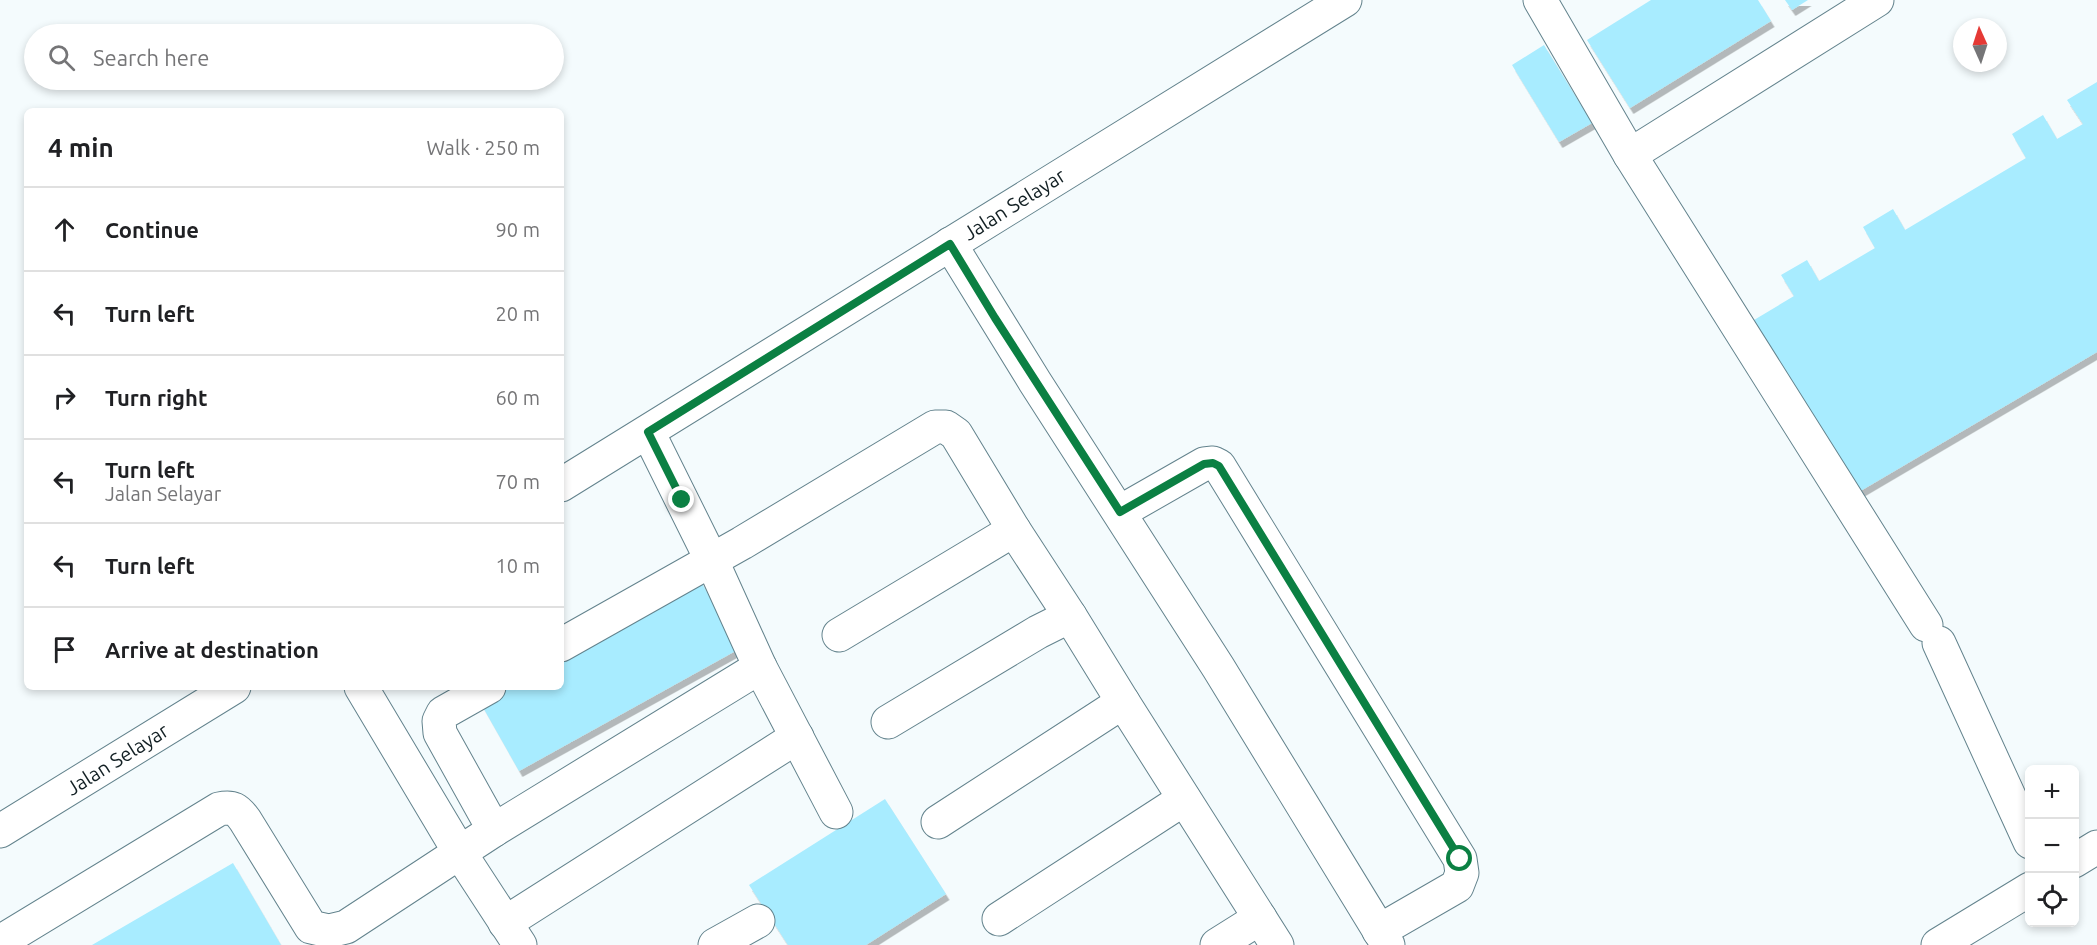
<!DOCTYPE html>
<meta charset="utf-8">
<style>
:root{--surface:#fff;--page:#f2f2f2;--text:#202124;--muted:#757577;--line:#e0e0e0}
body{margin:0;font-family:Ubuntu,sans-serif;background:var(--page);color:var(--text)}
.controls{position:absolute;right:18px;bottom:18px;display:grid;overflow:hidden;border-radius:9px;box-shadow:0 3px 9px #0003}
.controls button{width:54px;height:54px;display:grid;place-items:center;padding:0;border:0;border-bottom:2px solid var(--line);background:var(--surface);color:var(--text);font:30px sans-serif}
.compass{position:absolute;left:1953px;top:18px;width:54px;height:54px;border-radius:50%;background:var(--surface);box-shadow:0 3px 9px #0003;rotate:357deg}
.stop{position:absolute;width:18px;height:18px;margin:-14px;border:4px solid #0b8043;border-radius:50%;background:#fff}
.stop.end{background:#0b8043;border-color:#fff;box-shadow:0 2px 6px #0008}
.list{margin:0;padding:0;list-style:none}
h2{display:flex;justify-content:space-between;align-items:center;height:78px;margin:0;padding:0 24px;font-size:26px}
h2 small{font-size:20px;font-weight:400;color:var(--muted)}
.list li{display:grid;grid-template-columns:39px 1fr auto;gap:18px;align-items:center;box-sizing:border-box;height:84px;padding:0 24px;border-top:2px solid var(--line)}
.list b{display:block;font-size:22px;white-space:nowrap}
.list p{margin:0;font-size:20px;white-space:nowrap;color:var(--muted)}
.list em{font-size:20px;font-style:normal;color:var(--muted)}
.icon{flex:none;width:33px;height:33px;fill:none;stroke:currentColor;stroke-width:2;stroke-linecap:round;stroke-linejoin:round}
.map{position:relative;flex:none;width:2097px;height:945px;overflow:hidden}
.search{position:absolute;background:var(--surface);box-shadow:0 3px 9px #0003;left:24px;top:24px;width:540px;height:66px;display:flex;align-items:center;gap:15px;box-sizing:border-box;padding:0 21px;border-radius:33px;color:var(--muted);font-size:22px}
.panel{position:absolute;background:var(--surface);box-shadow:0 3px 9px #0003;left:24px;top:108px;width:540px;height:582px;border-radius:9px}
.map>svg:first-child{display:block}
.building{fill:#a8ecff;filter:url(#shadow)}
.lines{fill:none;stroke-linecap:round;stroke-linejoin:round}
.minor-casing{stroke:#63838d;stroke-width:35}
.minor{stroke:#fff;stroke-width:33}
.route{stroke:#0b8043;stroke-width:8}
.labels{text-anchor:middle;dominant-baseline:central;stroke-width:4.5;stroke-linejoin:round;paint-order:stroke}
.street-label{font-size:20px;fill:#132024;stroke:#fff}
</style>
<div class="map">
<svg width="2097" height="945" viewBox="0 0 2097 945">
<defs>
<filter id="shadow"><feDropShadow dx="3.5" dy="6" stdDeviation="0" flood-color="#0004"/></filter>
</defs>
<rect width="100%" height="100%" fill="#f4fbfd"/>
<!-- building -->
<g class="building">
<path d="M1651,0H1758L1771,21L1630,108L1587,40Z"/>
<path d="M1785,0H1808L1792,10Z"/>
<path d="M1544,45L1592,123L1559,142L1512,65Z"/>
<path d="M2097,82V352L1857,493L1754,320L1794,296L1781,275L1807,260L1819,281L1875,248L1863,227L1893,209L1905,230L2026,158L2012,134L2043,115L2057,139L2083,124L2067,100Z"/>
<path d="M696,573L739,649L519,771L476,695L490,687H561V648Z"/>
<path d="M885,799L946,894L866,945H788L749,885Z"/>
<path d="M233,863L281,945H92Z"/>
</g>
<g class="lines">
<defs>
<g id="minor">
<path d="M1540,0L1630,155L1926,625"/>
<path d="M1630,155L1877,0"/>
<path d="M950,244L1035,382L1218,667L1388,945"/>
<path d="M648,432L711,559L760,667L836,812"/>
<path d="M561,485L1345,0"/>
<path d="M1120,512L1204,464L1213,463L1219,466L1460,859L1462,873L1457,886L1379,931"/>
<path d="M839,635L1014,530"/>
<path d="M1939,643L2030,842"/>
<path d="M561,645L742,543L935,427H946L956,434L1014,530L1070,616L1123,702L1277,945"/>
<path d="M361,687L460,853L520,945"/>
<path d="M489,687L443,713L439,721L440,733L494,830"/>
<path d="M888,722L1038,632L1070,616"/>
<path d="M938,822L1123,702"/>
<path d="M0,831L234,687"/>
<path d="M2074,861L2097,847"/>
<path d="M999,919L1184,799"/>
<path d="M505,923L797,737"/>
<path d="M0,942L219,809C233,806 237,809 245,820L311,927L329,931L346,927L494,830L760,667"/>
<path d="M715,945L758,921"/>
<path d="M1217,945L1260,918"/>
<path d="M1938,945L2030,889"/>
</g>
</defs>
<!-- minor casing -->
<use href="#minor" class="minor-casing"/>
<!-- minor -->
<use href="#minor" class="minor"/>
</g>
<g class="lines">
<!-- route -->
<path class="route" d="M682,500L648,432L950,244L995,318L1120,512L1204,464L1213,463L1219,466L1460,859"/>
</g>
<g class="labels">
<!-- street labels -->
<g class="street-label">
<text transform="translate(1014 204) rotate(-32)">Jalan Selayar</text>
<text transform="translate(117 759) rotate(-32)">Jalan Selayar</text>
</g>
</g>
</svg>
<div class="controls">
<button>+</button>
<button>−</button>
<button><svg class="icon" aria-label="locate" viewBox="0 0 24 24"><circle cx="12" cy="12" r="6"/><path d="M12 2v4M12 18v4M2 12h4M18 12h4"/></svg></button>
</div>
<svg class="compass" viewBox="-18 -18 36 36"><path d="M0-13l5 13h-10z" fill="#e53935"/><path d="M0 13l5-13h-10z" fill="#757577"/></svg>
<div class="stop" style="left:1460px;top:859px"></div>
<div class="stop end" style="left:682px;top:500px"></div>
<div class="search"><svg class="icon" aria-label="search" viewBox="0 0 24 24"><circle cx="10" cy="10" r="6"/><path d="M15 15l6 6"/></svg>Search here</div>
<section class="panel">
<h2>4 min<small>Walk · 250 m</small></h2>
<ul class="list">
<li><svg class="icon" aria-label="ahead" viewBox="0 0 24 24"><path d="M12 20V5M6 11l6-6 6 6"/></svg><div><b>Continue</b></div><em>90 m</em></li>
<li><svg class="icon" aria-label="left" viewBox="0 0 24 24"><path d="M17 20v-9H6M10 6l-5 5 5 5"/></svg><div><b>Turn left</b></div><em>20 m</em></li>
<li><svg class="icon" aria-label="right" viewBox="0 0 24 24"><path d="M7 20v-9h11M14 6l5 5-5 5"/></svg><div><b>Turn right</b></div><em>60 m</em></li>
<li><svg class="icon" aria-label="left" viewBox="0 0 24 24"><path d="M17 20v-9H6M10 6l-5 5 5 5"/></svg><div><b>Turn left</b><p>Jalan Selayar</p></div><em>70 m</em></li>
<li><svg class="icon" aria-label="left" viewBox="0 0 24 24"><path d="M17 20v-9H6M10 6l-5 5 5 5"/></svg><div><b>Turn left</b></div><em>10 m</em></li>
<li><svg class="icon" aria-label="arrive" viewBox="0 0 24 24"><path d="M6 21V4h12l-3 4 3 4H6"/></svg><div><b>Arrive at destination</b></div></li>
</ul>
</section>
</div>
